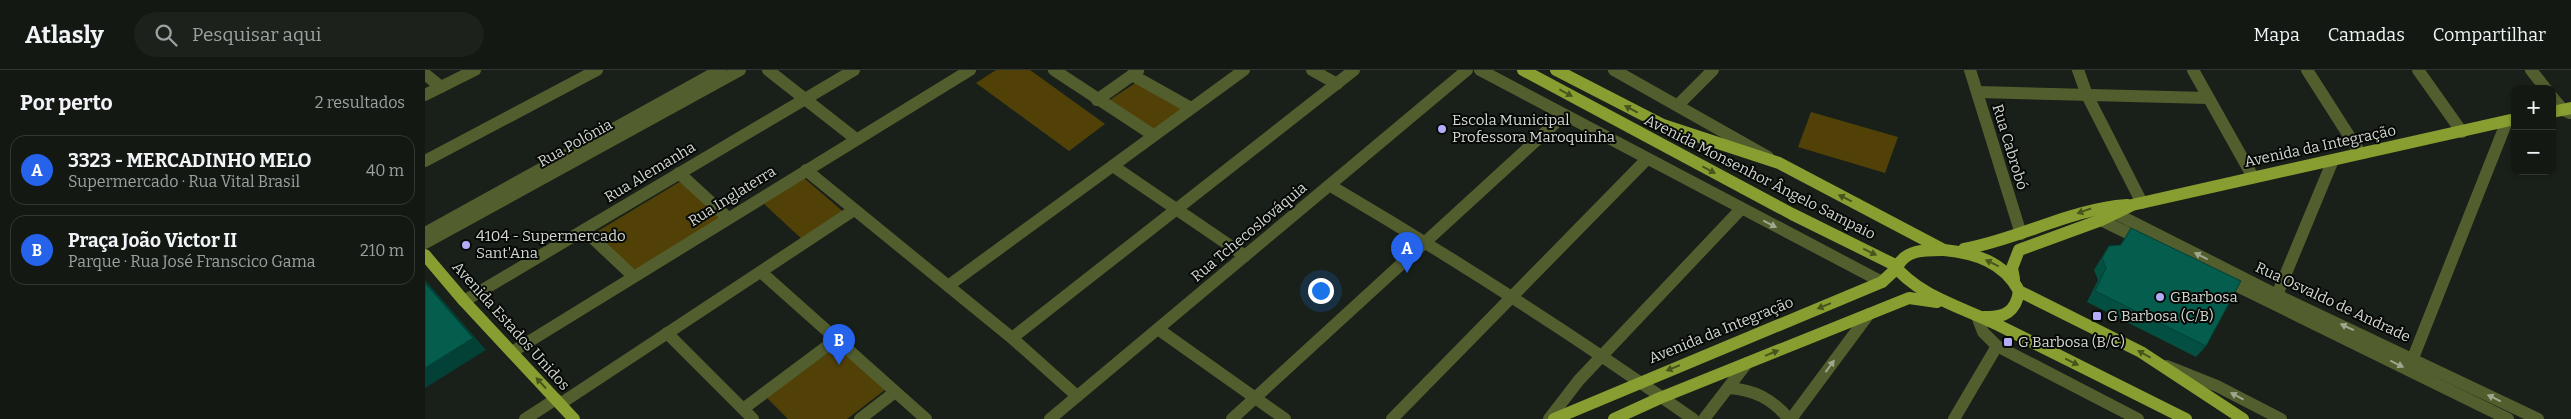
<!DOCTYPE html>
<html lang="pt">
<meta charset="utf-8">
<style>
:root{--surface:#131813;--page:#1c211c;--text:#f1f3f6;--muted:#9da0a0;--line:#323733;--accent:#2563eb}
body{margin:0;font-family:Bitter,serif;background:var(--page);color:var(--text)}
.controls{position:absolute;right:15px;top:15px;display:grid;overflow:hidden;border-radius:10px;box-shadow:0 1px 4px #0004}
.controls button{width:45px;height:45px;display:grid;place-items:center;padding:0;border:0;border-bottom:1px solid var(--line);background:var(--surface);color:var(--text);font:25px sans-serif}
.you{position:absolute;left:895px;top:220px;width:18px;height:18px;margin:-12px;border:4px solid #fff;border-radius:50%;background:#1a73e8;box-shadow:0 0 0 8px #1a73e833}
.badge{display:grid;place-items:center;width:32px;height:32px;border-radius:50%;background:var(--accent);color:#fff;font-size:16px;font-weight:700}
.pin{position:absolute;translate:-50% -41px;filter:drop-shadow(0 1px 2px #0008)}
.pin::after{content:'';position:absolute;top:26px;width:18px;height:15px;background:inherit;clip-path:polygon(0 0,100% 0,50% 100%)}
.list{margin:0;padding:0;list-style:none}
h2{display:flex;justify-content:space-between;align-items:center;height:65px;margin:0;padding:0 20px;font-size:21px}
h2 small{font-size:16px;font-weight:400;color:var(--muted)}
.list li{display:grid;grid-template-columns:32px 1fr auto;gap:15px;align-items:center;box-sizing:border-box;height:70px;margin:0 10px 10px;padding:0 10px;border:1px solid var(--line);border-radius:15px}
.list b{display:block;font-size:19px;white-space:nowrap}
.list p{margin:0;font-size:16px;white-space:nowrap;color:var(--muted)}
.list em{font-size:16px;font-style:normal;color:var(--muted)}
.icon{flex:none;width:28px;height:28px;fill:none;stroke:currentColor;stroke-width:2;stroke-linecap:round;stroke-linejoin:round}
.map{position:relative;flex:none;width:2146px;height:349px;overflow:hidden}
header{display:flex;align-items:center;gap:30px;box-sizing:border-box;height:70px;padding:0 25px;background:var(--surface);border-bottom:1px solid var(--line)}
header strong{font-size:24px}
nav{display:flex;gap:28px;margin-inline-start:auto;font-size:18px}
.search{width:350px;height:45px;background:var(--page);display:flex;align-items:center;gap:12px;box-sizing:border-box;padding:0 18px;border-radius:28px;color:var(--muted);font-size:19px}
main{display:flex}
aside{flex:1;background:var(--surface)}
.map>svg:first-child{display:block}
.green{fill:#514107}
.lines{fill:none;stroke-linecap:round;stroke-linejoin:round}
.minor{stroke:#535e2e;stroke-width:12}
.major{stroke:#889e31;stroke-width:12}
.wall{fill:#035042}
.shaded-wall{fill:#034136}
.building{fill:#045d4d;stroke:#034136}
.oneway{fill:#47541c}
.oneway2{fill:#a0a791}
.poi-dot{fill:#b3adf9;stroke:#060906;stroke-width:2}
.labels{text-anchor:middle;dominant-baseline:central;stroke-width:4;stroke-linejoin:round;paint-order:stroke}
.poi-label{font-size:15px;fill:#d3d8d3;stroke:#060906;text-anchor:start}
.street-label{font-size:15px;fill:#d3d8d3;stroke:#060906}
</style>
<header>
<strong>Atlasly</strong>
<div class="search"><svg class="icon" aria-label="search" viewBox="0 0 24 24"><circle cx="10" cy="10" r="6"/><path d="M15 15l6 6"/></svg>Pesquisar aqui</div>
<nav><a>Mapa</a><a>Camadas</a><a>Compartilhar</a></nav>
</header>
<main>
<aside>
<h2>Por perto<small>2 resultados</small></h2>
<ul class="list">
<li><span class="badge">A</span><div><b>3323 - MERCADINHO MELO</b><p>Supermercado · Rua Vital Brasil</p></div><em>40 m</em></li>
<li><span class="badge">B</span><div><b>Praça João Victor II</b><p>Parque · Rua José Franscico Gama</p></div><em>210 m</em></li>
</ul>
</aside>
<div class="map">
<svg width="2146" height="349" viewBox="0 0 2146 349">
<rect width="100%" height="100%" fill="#192019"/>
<!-- green -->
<g class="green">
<path d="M571,0H605L680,54L644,81L551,13Z"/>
<path d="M721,6L768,36L729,62L683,31Z"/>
<path d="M1386,42L1473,67L1460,103L1373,77Z"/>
<path d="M379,108L421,144L379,171L338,133Z"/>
<path d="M256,111L300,148L209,203L168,164Z"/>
<path d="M415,274L465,316L422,349H363L342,328Z"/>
</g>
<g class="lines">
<!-- minor -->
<g class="minor">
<path d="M343,0L431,69"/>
<path d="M629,0L728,65"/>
<path d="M887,0L912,14"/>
<path d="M1055,0L1457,212"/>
<path d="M1189,0L1343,87"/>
<path d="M1545,0L1596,164"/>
<path d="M1653,0L1662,25L1717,133"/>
<path d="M1768,0L1828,107"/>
<path d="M1882,0L1935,83"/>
<path d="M1993,0L2037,62"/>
<path d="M2106,0L2121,19"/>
<path d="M0,4L16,17"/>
<path d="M707,5L766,38"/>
<path d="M1553,22L1783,28"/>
<path d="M0,25L50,0"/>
<path d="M2127,27L2138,40L2145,43"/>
<path d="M672,30L713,1"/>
<path d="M1253,35L1288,0"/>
<path d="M0,91L172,0"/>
<path d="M688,96L820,186"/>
<path d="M381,100L587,268L652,326"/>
<path d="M254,103L303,148"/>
<path d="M906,116C1030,189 1150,266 1268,349"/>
<path d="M1690,143L1852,225L2113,349"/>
<path d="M1676,150L1717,170"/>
<path d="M159,160L208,206"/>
<path d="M0,163L295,0"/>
<path d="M0,173L315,0"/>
<path d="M336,202L501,349"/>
<path d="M1798,209L2083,349"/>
<path d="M523,216L819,0"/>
<path d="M1852,225L1908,90"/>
<path d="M39,231L429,0"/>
<path d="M1552,246L1558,262L1572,276L1713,349"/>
<path d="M733,259L860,349"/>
<path d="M242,263L328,349"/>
<path d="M587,268L929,0"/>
<path d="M87,282L545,0"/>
<path d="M1988,288L2082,51"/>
<path d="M1742,296L1792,316L1856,349"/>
<path d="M1304,318C1330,320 1347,329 1364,349"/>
<path d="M135,334L429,140"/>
<path d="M318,339L413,268"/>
<path d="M100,349L131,329"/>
<path d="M435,349L470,322"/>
<path d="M625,349L1042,0"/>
<path d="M807,349L1139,45"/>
<path d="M967,349L1221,90"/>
<path d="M1124,349L1154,310L1316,139"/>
<path d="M1279,349L1322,293"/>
<path d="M1366,349L1444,244"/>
<path d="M1529,349L1572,276"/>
</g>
<!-- major -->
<g class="major">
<path d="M1098,0L1367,144L1468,194C1493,226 1537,237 1573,255C1636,286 1698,318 1761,349"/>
<path d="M1131,0L1238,55L1354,93L1519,180C1550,183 1579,192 1594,221L1716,282L1818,349"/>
<path d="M2127,42L2146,38"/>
<path d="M1539,179C1595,169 1645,139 1702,135"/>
<path d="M0,185L39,231L149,349"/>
<path d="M1472,197C1481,179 1501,180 1519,180"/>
<path d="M1589,209L1587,198L1594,180L1676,150L1707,135L2090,49"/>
<path d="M1559,247C1579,248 1591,242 1594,221"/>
<path d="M1129,349L1457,212L1472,198"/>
<path d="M1189,349L1235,328L1484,228L1512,232"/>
</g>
</g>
<!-- wall -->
<path class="wall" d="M1706,158L1781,276L1771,287L1662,232L1673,210L1669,200L1677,187L1684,176L1695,175Z"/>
<!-- shaded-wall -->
<path class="shaded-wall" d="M0,210L61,280L0,318Z"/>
<!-- building -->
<g class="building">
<path d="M1706,158L1816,211L1781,276L1670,221L1681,198L1677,188L1684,176L1696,175Z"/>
<path d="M0,213L48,268L0,298Z"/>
</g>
<!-- one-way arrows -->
<defs><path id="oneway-solid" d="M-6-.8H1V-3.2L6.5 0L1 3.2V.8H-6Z" transform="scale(1.25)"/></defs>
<g class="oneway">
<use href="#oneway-solid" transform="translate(1141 23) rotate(28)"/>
<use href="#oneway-solid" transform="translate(1206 39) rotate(-152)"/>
<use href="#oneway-solid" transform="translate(1284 100) rotate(28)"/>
<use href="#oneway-solid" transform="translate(1420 128) rotate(-154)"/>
<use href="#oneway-solid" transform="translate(1659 141) rotate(161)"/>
<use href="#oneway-solid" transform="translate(1445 182) rotate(26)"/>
<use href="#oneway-solid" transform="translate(1567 193) rotate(-154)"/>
<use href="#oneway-solid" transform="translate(1399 236) rotate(158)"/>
<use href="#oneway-solid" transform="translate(1347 283) rotate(-22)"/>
<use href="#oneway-solid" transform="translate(1719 284) rotate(-151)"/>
<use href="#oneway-solid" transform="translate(1647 292) rotate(26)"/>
<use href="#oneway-solid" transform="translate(1248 298) rotate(158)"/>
<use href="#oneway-solid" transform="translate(116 313) rotate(-133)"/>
</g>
<g class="oneway2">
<use href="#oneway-solid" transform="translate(1345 154) rotate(27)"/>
<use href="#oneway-solid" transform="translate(1776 186) rotate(-153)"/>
<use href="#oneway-solid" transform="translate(1922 257) rotate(-155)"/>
<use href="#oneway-solid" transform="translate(1972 294) rotate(26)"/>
<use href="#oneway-solid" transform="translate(1405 296) rotate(-54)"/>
<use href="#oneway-solid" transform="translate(1812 326) rotate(-152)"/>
<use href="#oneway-solid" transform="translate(2069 328) rotate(-154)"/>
</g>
<!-- markers -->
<g class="poi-dot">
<circle cx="1017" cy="59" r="5"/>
<circle cx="41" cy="175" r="5"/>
<circle cx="1735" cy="227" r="5"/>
<rect x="1667" y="241" width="10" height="10" rx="2.5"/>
<rect x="1578" y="267" width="10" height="10" rx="2.5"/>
</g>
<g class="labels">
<!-- poi labels -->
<g class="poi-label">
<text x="1027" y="50">Escola Municipal<tspan x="1027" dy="17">Professora Maroquinha</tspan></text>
<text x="51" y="166">4104 - Supermercado<tspan x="51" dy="17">Sant'Ana</tspan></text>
<text x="1745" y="227">GBarbosa</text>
<text x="1682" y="246">G Barbosa (C/B)</text>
<text x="1593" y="272">G Barbosa (B/C)</text>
</g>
<!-- street labels -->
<g class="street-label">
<text transform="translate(150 73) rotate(-29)">Rua Polônia</text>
<text transform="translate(1895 76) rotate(-12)">Avenida da Integração</text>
<text transform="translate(1585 77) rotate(73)">Rua Cabrobó</text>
<text transform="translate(225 102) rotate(-31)">Rua Alemanha</text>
<text transform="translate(1335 107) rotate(27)">Avenida Monsenhor Ângelo Sampaio</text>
<text transform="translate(307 126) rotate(-32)">Rua Inglaterra</text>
<text transform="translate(824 162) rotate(-40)">Rua Tchecoslováquia</text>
<text transform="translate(1908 232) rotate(25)">Rua Osvaldo de Andrade</text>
<text transform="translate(86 256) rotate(48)">Avenida Estados Unidos</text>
<text transform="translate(1296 260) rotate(-22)">Avenida da Integração</text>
</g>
</g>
</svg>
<div class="controls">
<button>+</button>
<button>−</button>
</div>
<div class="you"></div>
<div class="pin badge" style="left:982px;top:203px">A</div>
<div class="pin badge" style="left:414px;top:295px">B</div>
</div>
</main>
